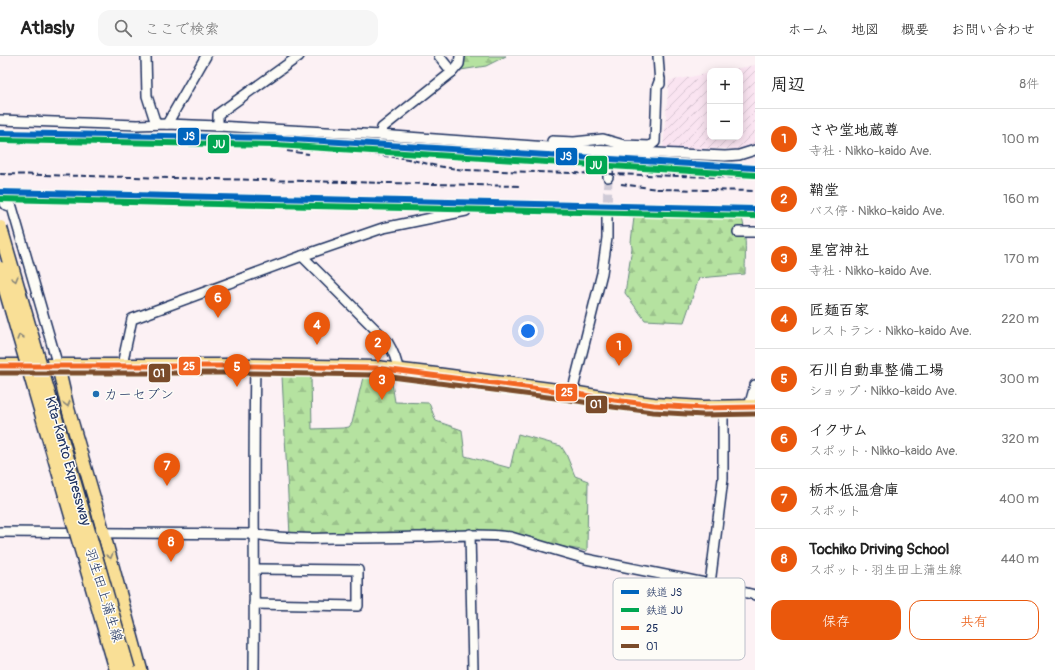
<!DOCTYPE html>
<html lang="ja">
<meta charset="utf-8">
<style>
:root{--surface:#fff;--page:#f6f6f6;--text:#222;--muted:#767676;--line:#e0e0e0;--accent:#ea580c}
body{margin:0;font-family:Pangolin,"Klee One",sans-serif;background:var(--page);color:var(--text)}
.controls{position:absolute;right:12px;top:12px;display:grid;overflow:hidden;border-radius:8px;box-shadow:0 2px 10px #0003}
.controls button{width:36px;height:36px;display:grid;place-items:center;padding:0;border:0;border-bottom:1px solid var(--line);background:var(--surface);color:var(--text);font:20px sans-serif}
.you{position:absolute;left:528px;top:275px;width:14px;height:14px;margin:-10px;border:3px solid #fff;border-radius:50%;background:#1a73e8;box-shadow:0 0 0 6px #1a73e833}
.badge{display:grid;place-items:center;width:26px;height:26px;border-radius:50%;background:var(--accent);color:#fff;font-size:13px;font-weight:700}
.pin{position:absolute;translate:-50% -33px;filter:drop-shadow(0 1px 2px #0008)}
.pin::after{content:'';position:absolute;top:21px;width:14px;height:12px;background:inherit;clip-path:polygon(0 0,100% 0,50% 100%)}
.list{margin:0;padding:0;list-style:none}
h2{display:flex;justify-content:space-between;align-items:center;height:52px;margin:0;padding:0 16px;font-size:17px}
h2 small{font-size:13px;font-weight:400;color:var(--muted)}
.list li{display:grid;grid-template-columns:26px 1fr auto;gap:12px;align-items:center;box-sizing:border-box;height:60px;padding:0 16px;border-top:1px solid var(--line)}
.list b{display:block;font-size:15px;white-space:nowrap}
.list p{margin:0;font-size:13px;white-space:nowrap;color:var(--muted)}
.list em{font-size:13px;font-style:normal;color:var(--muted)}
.actions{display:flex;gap:8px;padding:12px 16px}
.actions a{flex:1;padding:9px 0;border:1px solid var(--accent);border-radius:12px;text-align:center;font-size:14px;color:var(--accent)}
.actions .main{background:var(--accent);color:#fff}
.icon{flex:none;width:22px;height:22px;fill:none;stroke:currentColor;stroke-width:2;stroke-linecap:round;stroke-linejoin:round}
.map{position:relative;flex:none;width:755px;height:614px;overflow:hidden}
header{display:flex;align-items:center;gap:24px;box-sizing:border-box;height:56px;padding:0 20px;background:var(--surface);border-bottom:1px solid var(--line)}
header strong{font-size:19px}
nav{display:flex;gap:22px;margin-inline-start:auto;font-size:14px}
.search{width:280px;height:36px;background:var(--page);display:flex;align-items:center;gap:10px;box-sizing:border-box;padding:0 14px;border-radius:12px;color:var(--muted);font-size:15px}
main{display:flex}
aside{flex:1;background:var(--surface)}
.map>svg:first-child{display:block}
.industrial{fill:url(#industrial-furrows)}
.forest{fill:url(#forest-firs);stroke:#68887f}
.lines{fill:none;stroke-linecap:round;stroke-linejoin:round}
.minor-tunnel{stroke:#cfcad6;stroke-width:9;stroke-dasharray:9 4.5;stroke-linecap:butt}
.minor-casing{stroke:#1b2f5e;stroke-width:12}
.major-casing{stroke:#1b2f5e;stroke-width:15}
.highway-casing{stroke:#1b2f5e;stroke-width:17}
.minor{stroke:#fdfcf7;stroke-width:9}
.major{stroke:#f9df96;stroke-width:12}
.highway{stroke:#f9df96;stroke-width:14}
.rail{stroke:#1b2f5e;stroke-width:2;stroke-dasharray:6 3;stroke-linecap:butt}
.highway-bridge-casing{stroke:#1b2f5e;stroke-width:17;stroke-linecap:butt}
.highway-bridge{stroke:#f9df96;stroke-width:14}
.bus-1-casing{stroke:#fdfcf7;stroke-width:8}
.bus-2-casing{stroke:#fdfcf7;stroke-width:8}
.bus-1{stroke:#f26522;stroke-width:5}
.bus-2{stroke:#7a4b2a;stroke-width:5}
.rail-1-casing{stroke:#fdfcf7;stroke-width:9}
.rail-2-casing{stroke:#fdfcf7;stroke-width:9}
.rail-1{stroke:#0065bd;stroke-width:6}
.rail-2{stroke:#00a651;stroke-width:6}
.oneway{stroke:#8a877a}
.poi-dot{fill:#1f6fb2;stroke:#fdfcf7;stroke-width:1.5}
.labels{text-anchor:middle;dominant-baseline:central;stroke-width:3;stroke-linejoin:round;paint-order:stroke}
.poi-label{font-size:14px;fill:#1b2f5e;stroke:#fdfcf7;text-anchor:start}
.street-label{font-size:14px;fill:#1b2f5e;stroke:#fdfcf7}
.key{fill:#fdfcf7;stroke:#b9bec9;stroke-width:1}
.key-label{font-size:11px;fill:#1b2f5e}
.line-badge{stroke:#fdfcf7;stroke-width:1.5}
.badge-label{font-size:11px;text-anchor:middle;font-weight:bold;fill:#fff}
</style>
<header>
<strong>Atlasly</strong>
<div class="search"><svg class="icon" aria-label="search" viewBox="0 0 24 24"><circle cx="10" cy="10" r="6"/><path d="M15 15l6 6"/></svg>ここで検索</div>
<nav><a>ホーム</a><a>地図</a><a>概要</a><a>お問い合わせ</a></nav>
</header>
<main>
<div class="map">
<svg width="755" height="614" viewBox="0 0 755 614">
<defs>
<pattern id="industrial-furrows" width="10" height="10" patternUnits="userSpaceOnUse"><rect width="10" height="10" fill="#fae4f1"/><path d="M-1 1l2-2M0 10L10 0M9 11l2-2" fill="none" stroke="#d6c4d1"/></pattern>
<pattern id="forest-firs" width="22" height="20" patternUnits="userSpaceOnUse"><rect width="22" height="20" fill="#b5e2a0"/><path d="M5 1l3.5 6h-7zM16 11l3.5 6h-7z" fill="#9bc28c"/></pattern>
</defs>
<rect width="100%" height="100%" fill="#fcf1f4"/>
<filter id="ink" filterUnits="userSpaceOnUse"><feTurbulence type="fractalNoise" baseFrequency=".025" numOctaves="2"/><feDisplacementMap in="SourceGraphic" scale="8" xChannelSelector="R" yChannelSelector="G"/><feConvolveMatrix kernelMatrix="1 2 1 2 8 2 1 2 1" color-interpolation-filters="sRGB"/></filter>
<g filter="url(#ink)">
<!-- industrial -->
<path class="industrial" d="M755,9V88L738,93L663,92L669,25L710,17V81H740V15H724Z"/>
<!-- forest -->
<g class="forest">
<path d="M457,0H506L486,10L448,16Z"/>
<path d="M726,152C730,153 735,154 738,156C748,164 745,206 745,218L699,222L684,266L645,264L625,237L632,192L631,186L635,153Z"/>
<path d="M364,317L391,321L395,346L429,347L436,365L462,374L465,400L510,412L518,378L561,390L566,398L575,420L588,425L587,495L553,489L510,476L436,474L396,478L290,480L282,320L311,319L312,373L343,372L349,371L352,367Z"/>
</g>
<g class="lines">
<!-- minor-tunnel -->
<path class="minor-tunnel" d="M607,158L608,121"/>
<defs>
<g id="minor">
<path d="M146,0L147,40L156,68"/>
<path d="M439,0L452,16"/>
<path d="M658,0L660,28"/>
<path d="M0,64L137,69L167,68L218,70L380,79L590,94L725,100L739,99L755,94"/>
<path d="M167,68L206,0"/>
<path d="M218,70V58L299,0"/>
<path d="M380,79L382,72L452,16L459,8L460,0"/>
<path d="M552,85L574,86L603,83L624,89L650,90L655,86L657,31L660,23"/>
<path d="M608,121V95"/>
<path d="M4,148L12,151L58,310"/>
<path d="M738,176H755"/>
<path d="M302,200L387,285C393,295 397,303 398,314"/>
<path d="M122,309L132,263L302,200L383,172L466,155"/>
<path d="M572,337L602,217L607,182V158"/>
<path d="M749,351L755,329"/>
<path d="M0,476L255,478C281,483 307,483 334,482C361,482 389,482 417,481C448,480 480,477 511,481L586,503L710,528L755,539"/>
<path d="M470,478L473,614"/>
<path d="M710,528L723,423V352"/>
<path d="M254,548L358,550V514L255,513"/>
<path d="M254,614C255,513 253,411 255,310"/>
</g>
<path id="major" d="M58,310L67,349L94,442L141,614"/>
<path id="highway" d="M0,310H255L376,312L436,319L572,337L614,344L654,349L703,352L755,351"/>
</defs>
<!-- minor casing -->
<use href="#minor" class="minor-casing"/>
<!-- major casing -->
<use href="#major" class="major-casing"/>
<!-- highway casing -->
<use href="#highway" class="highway-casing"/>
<!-- minor -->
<use href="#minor" class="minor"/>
<!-- major -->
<use href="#major" class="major"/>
<!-- highway -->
<use href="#highway" class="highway"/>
<!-- rail -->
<g class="rail">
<path d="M243,86H279"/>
<path d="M287,95L309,98"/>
<path d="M320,95L353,96L410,103"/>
<path d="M404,102L437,110L464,114L755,122"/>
<path d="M0,118L519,130"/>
<path d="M621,128L657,133L755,135"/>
</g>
<defs>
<g id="highway-bridge">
<path d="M0,172L128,614"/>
<path d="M0,213L117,614"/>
</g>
</defs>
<!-- highway-bridge casing -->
<use href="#highway-bridge" class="highway-bridge-casing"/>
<!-- highway-bridge -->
<use href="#highway-bridge" class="highway-bridge"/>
<defs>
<path id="bus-1" d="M0,310H255L376,312L572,337L614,344L654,349L703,352L755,351"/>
<path id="bus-2" d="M0,317H255L376,319L571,344L613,351L653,356L703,359L755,358"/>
</defs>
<!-- bus-1 casing -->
<use href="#bus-1" class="bus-1-casing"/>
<!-- bus-2 casing -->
<use href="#bus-2" class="bus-2-casing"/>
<!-- bus-1 -->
<use href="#bus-1" class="bus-1"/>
<!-- bus-2 -->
<use href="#bus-2" class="bus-2"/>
<defs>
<g id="rail-1">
<path d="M0,77L276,82L755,112"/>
<path d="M0,136L755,153"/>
</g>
<g id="rail-2">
<path d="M0,84L276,89L755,119"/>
<path d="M0,143L755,160"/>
</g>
</defs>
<!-- rail-1 casing -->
<use href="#rail-1" class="rail-1-casing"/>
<!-- rail-2 casing -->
<use href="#rail-2" class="rail-2-casing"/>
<!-- rail-1 -->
<use href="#rail-1" class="rail-1"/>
<!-- rail-2 -->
<use href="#rail-2" class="rail-2"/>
</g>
<!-- one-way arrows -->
<defs><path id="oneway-chevron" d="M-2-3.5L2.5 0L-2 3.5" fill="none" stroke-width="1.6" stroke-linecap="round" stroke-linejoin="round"/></defs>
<g class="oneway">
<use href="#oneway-chevron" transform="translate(15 223) rotate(74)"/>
<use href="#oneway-chevron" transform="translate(20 281) rotate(-106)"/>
<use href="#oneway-chevron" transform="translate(67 348) rotate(76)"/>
<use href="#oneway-chevron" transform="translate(110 500) rotate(74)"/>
</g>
</g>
<!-- markers -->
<circle class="poi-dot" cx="96" cy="338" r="4"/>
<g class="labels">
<!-- poi labels -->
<g class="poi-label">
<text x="104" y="338">カーセブン</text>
</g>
<!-- street labels -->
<g class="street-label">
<text transform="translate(68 405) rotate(74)">Kita-Kanto Expressway</text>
<text transform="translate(104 539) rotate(73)">羽生田上蒲生線</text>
</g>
</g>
<!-- legend -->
<rect x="613" y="522" width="132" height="82" rx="6" class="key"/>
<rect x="621" y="534" width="18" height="4" fill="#0065bd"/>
<rect x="621" y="552" width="18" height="4" fill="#00a651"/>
<rect x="621" y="570" width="18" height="4" fill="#f26522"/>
<rect x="621" y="588" width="18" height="4" fill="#7a4b2a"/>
<g class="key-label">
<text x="646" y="540">鉄道 JS</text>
<text x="646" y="558">鉄道 JU</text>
<text x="646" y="576">25</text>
<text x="646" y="594">01</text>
</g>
<g class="line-badge">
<rect x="177" y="71" width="23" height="19" rx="4" fill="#0065bd"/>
<rect x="207" y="78" width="23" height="20" rx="4" fill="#00a651"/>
<rect x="555" y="91" width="23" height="19" rx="4" fill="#0065bd"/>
<rect x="585" y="99" width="23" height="20" rx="4" fill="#00a651"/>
<rect x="178" y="300" width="23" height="20" rx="4" fill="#f26522"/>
<rect x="148" y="307" width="23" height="20" rx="4" fill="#7a4b2a"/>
<rect x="555" y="327" width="23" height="19" rx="4" fill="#f26522"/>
<rect x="585" y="339" width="23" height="19" rx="4" fill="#7a4b2a"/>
</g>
<g class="badge-label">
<text x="189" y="84">JS</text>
<text x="219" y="92">JU</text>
<text x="566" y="104">JS</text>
<text x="596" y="113">JU</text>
<text x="189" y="314">25</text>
<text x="159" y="321">01</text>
<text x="567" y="340">25</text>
<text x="596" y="352">01</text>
</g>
</svg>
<div class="controls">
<button>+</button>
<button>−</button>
</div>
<div class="you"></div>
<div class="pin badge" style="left:619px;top:310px">1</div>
<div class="pin badge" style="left:378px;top:307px">2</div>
<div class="pin badge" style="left:382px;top:344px">3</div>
<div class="pin badge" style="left:317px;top:289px">4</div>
<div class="pin badge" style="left:237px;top:331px">5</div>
<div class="pin badge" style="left:218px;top:262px">6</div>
<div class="pin badge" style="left:167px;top:430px">7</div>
<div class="pin badge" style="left:171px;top:506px">8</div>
</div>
<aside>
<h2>周辺<small>8件</small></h2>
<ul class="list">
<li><span class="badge">1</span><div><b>さや堂地蔵尊</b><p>寺社 · Nikko-kaido Ave.</p></div><em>100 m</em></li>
<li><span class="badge">2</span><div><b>鞘堂</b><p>バス停 · Nikko-kaido Ave.</p></div><em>160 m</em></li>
<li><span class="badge">3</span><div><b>星宮神社</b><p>寺社 · Nikko-kaido Ave.</p></div><em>170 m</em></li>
<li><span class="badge">4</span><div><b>匠麺百家</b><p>レストラン · Nikko-kaido Ave.</p></div><em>220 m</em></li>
<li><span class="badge">5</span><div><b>石川自動車整備工場</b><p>ショップ · Nikko-kaido Ave.</p></div><em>300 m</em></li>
<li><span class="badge">6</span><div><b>イクサム</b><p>スポット · Nikko-kaido Ave.</p></div><em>320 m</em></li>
<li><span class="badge">7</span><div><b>栃木低温倉庫</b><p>スポット</p></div><em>400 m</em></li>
<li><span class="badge">8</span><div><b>Tochiko Driving School</b><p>スポット · 羽生田上蒲生線</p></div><em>440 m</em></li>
</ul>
<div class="actions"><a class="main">保存</a><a>共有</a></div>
</aside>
</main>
